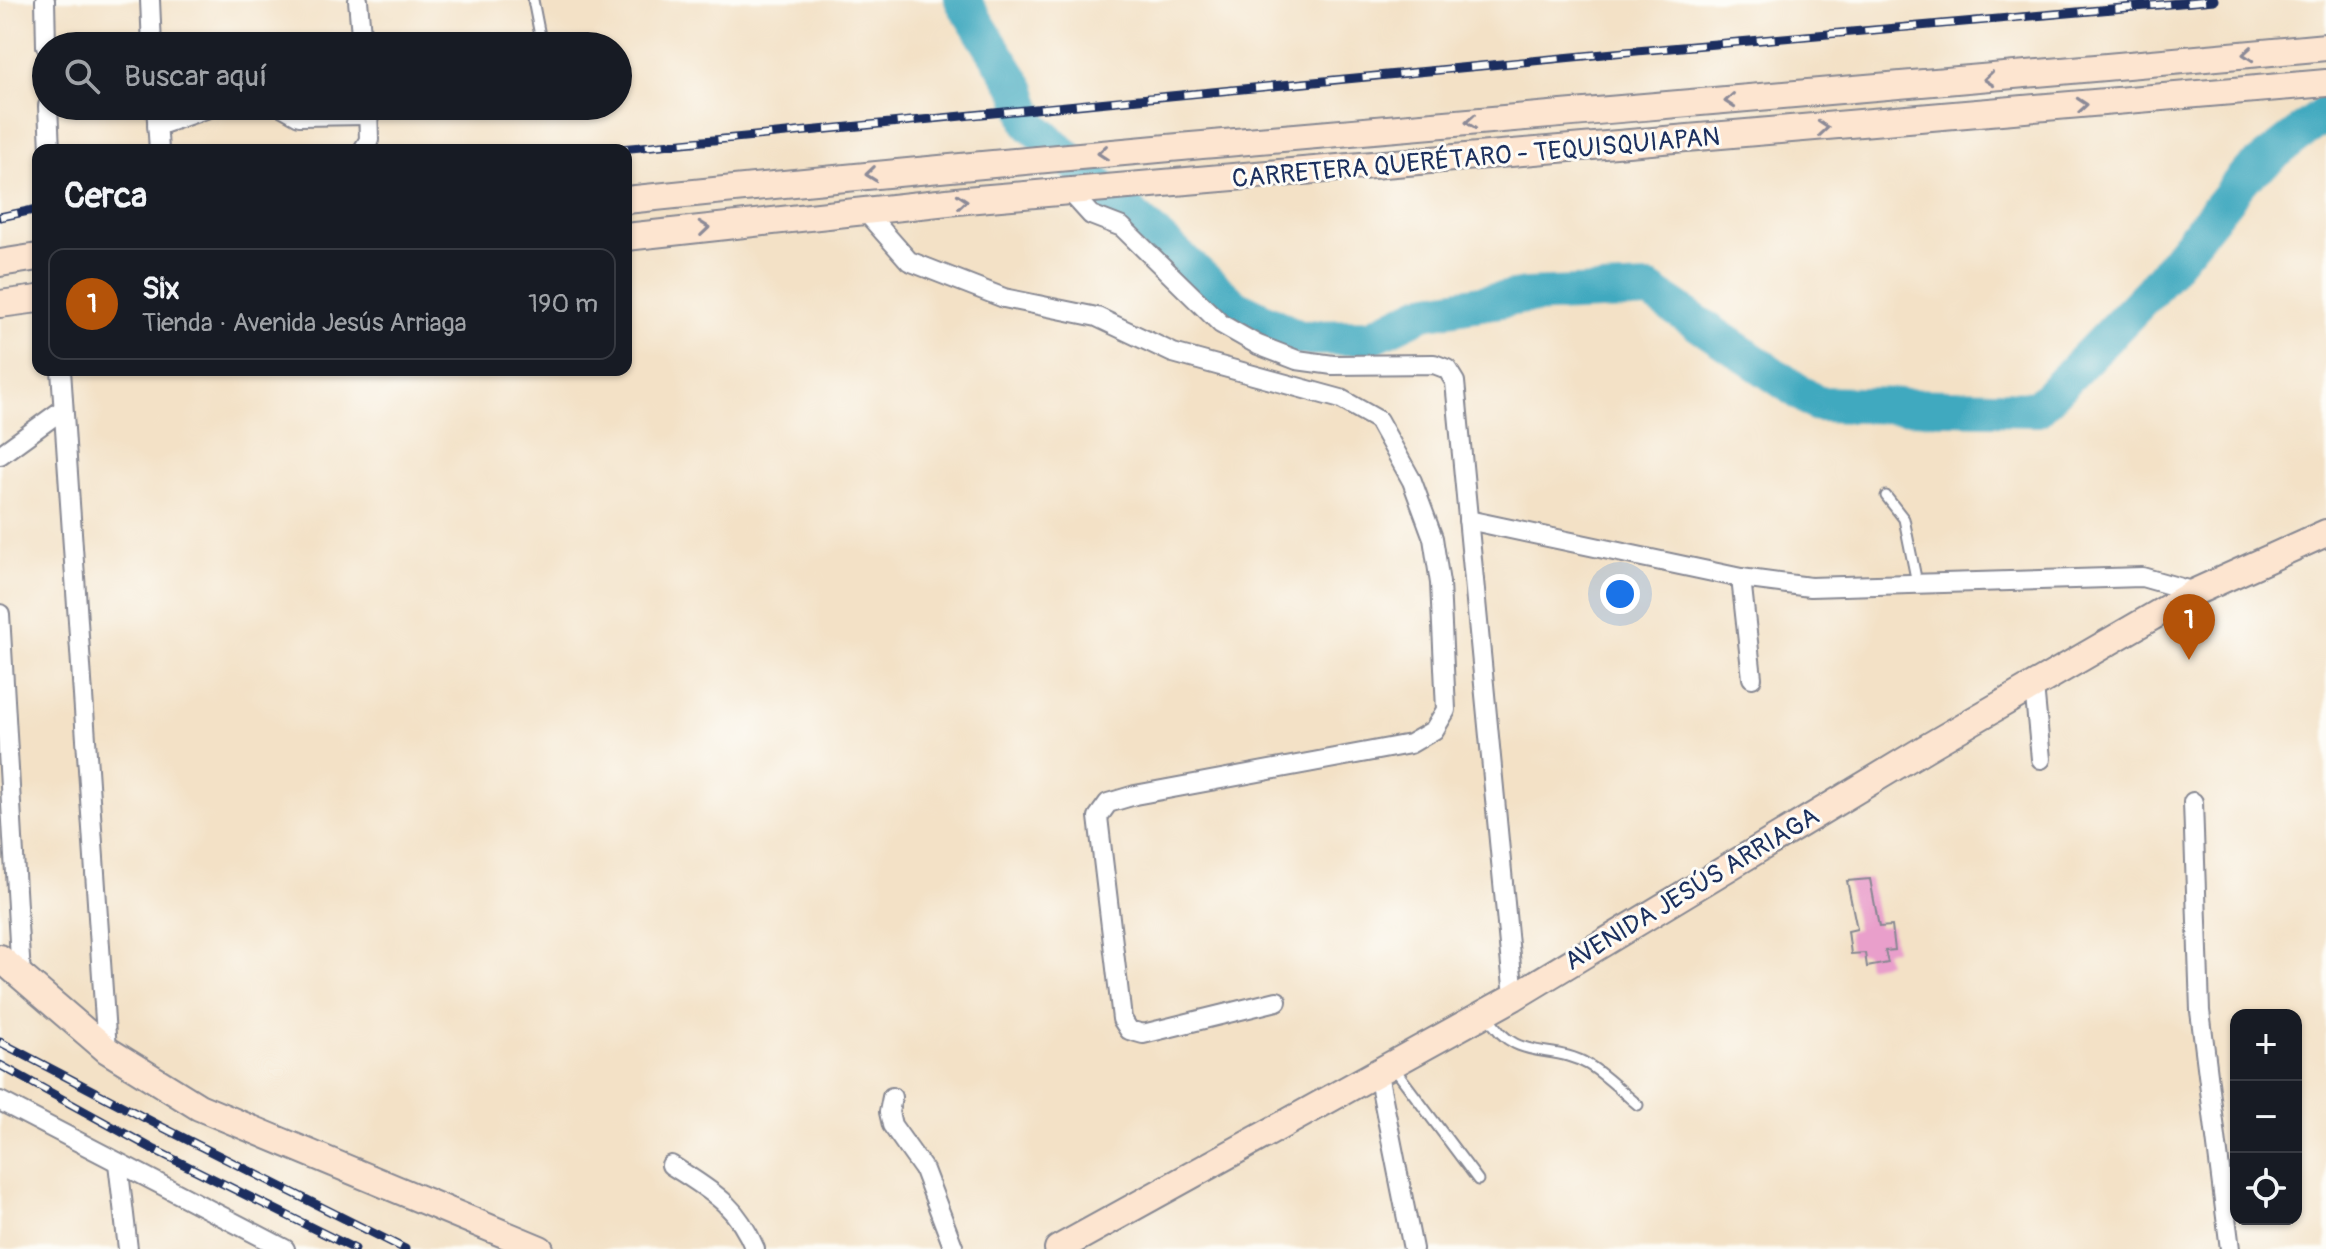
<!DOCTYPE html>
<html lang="es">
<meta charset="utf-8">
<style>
:root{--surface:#171b24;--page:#242831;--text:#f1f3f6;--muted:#9ea1a6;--line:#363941;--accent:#b45309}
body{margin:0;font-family:Pangolin,sans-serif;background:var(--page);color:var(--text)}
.controls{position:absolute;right:24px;bottom:24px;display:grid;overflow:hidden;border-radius:16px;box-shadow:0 2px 6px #0004}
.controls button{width:72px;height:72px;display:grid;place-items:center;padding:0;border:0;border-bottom:2px solid var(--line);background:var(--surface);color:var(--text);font:40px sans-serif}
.you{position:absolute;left:1620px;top:594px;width:28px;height:28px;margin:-20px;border:6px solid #fff;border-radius:50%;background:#1a73e8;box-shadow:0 0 0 12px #1a73e833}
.badge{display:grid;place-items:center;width:52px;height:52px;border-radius:50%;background:var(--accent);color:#fff;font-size:26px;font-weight:700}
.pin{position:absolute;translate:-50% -66px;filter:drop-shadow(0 2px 4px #0008)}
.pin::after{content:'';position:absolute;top:42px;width:28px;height:24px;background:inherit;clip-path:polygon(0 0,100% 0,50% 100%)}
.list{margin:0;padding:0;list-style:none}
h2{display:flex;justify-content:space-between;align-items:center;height:104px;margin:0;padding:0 32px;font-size:34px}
h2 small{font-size:26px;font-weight:400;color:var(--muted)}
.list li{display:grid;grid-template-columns:52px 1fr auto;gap:24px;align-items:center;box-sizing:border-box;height:112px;margin:0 16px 16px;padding:0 16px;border:2px solid var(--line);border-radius:16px}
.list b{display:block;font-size:30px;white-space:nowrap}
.list p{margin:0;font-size:26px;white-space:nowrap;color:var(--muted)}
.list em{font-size:26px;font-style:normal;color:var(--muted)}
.icon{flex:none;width:44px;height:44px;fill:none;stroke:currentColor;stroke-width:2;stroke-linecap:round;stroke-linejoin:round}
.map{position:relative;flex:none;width:2326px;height:1249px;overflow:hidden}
.search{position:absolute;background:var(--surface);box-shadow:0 2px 6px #0004;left:32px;top:32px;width:600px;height:88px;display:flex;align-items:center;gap:20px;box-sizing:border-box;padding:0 28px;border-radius:44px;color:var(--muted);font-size:30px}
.panel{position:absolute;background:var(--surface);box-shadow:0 2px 6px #0004;left:32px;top:144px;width:600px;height:232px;border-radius:16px}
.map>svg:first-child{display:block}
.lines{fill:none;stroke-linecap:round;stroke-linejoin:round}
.river{stroke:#3fa9bf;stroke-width:36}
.building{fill:#e99fcb}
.lane-casing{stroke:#878892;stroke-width:13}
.street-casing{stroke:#878892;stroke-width:22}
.secondary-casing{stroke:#878892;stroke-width:30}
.lane{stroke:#fff;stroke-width:9}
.street{stroke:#fff;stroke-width:18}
.secondary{stroke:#fde5d0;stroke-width:26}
.rail-casing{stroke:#1b2f5e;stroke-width:9}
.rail{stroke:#fdfcf7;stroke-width:6;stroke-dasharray:18;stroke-linecap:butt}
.oneway{stroke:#8c8a97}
.labels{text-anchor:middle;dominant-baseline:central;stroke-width:6;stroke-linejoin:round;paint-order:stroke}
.street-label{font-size:26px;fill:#1b2f5e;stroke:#fdfcf7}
</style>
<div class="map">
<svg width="2326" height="1249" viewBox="0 0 2326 1249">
<rect width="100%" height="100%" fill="#fdfcf7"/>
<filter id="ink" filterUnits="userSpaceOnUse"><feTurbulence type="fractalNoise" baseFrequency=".0125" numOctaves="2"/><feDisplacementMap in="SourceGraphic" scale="16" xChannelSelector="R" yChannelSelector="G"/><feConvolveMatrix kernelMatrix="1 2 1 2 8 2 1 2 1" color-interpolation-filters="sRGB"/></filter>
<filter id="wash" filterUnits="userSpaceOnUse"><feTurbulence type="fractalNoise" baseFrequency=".006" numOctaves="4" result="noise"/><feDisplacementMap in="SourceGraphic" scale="32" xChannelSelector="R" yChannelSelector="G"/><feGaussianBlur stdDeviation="1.8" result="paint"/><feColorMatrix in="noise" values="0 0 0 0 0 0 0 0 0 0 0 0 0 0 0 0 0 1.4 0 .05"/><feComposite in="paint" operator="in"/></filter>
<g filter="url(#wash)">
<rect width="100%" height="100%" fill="#f3e1c6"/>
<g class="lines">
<!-- river -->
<path class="river" d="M962,0L1019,90L1030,124L1234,306L1299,338L1371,337L1423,312L1526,296L1650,291L1817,404L2037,409L2151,291L2245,176L2326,113"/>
</g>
<g id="blocks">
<!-- building -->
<path class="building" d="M1870,879L1879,927L1892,926L1895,950L1885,951L1888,963L1867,967L1865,953L1851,954L1848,931L1857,929L1847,881Z"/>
</g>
</g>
<g filter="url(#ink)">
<use href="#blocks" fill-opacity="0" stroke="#878892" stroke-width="2"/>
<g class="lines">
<defs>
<g id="lane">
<path d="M533,0L542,46"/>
<path d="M1886,496L1904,519L1917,583"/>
<path d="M1488,1016C1515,1064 1551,1042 1589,1065C1607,1076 1622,1092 1638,1105"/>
<path d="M1394,1068L1478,1180"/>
</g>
<g id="street">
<path d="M45,0L46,46"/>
<path d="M150,0L152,46"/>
<path d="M358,0L362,46"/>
<path d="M48,106L50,150"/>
<path d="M156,106L159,150"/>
<path d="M281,106L299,116L368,115"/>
<path d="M157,126L214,106"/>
<path d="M363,150L369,140L368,106"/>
<path d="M1071,193L1091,215L1122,227L1221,324L1258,345L1297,360L1333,365L1434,364L1447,369L1455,382L1514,997"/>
<path d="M865,211L909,261L1004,298L1097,317L1173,353L1341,399L1378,420L1412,481L1433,538L1440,583L1446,710L1434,730L1410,744L1135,795L1108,803L1098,817L1122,1019L1129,1030L1143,1034L1277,1001"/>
<path d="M61,370L107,1050"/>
<path d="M0,455L62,410"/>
<path d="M1468,520L1741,578L1810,587L2142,577L2195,592"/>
<path d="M1741,578L1752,678"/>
<path d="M0,614L21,976"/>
<path d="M2034,686L2041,759"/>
<path d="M2193,802L2200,1011L2230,1249"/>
<path d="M1378,1074L1413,1249"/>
<path d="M892,1097L889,1112L892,1125L924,1170L954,1249"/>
<path d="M0,1101L285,1249"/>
<path d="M118,1163L128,1249"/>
<path d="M671,1165C711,1191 736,1203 755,1249"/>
</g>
<g id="secondary">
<path d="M626,200C1192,141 1760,100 2326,47"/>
<path d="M626,237L966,200L2326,83"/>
<path d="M0,263L38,257"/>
<path d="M0,304L38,299"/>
<path d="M0,958L107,1050L199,1107L540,1249"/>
<path d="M1058,1249L1514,997L1926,748L2195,592L2326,533"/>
</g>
</defs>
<!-- lane casing -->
<use href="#lane" class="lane-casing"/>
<!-- street casing -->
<use href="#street" class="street-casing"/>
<!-- secondary casing -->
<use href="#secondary" class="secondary-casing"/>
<!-- lane -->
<use href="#lane" class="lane"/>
<!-- street -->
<use href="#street" class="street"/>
<!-- secondary -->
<use href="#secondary" class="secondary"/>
<defs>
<g id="rail">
<path d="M610,150L1625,52L2214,0"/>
<path d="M0,217L38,209"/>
<path d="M0,1042L164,1128L405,1249"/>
<path d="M0,1065L153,1149L355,1249"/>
</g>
</defs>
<!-- rail casing -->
<use href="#rail" class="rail-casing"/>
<!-- rail -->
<use href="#rail" class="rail"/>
</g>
<!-- one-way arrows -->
<defs><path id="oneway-chevron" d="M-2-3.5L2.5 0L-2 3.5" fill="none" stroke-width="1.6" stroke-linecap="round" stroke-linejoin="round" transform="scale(2)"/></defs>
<g class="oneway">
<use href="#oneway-chevron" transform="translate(2248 54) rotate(175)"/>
<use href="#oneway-chevron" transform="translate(1989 79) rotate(175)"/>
<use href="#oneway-chevron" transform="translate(1730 101) rotate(175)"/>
<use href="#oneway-chevron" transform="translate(2082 105) rotate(-5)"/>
<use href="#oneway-chevron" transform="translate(1471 122) rotate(175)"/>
<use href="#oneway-chevron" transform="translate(1823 128) rotate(-5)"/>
<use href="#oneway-chevron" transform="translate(1103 153) rotate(175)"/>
<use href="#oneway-chevron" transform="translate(871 174) rotate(174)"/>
<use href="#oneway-chevron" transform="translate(962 201) rotate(-5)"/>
<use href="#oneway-chevron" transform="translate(704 228) rotate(-6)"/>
</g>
</g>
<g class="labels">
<!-- street labels -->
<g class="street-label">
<text transform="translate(1476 158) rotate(-5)">CARRETERA QUERÉTARO - TEQUISQUIAPAN</text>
<text transform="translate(1692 889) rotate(-31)">AVENIDA JESÚS ARRIAGA</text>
</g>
</g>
</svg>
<div class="controls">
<button>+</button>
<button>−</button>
<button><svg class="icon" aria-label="locate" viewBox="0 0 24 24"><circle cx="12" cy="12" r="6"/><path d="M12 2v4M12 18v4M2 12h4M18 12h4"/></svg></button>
</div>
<div class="you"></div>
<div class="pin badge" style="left:2189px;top:660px">1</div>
<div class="search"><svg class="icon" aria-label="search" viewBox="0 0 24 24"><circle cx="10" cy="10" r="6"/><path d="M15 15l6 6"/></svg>Buscar aquí</div>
<section class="panel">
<h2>Cerca<small></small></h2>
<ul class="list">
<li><span class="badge">1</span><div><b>Six</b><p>Tienda · Avenida Jesús Arriaga</p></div><em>190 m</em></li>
</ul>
</section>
</div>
